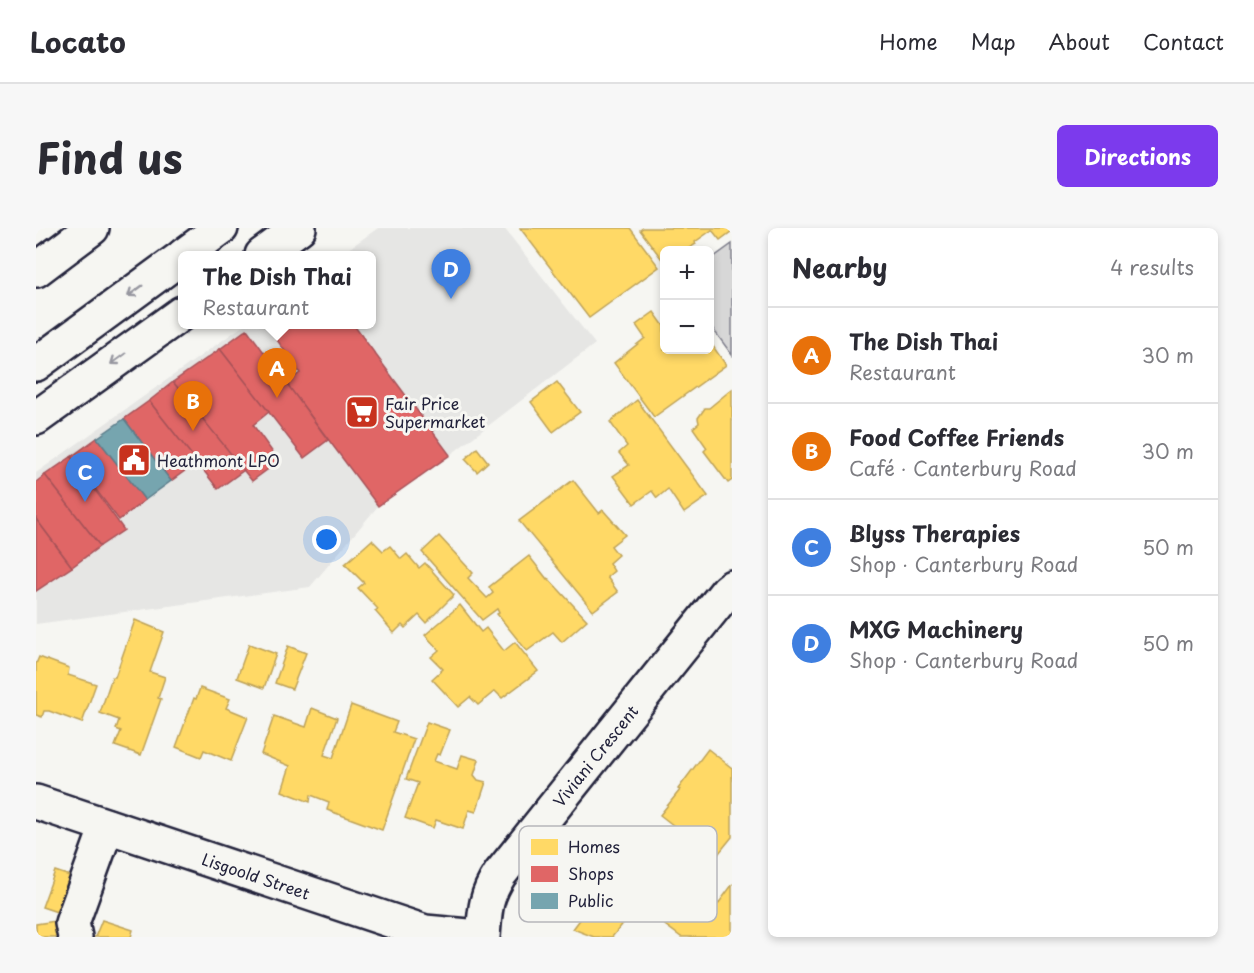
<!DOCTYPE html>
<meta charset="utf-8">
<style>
:root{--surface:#fff;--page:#f7f7f7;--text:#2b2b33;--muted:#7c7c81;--line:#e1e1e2;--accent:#7c3aed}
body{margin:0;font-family:"Playpen Sans",sans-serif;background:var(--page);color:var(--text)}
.controls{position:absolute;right:18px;top:18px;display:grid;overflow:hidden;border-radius:9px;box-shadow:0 3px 9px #0003}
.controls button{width:54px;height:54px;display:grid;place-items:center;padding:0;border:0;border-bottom:2px solid var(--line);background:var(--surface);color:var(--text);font:30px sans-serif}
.you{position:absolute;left:291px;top:312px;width:21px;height:21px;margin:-15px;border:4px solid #fff;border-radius:50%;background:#1a73e8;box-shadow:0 0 0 9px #1a73e833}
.badge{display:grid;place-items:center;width:39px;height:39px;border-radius:50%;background:var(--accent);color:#fff;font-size:20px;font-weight:700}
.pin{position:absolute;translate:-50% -50px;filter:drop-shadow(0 2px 3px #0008)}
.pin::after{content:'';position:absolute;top:32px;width:21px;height:18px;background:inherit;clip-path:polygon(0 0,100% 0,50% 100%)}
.popup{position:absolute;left:142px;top:23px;width:198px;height:78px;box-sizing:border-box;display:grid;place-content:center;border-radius:9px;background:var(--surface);filter:drop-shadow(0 2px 4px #0005);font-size:20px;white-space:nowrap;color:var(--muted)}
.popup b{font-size:22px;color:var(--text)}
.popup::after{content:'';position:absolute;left:50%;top:100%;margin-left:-12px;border:12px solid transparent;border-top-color:var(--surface)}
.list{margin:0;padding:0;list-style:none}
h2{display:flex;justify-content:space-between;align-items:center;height:78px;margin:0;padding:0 24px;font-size:26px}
h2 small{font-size:20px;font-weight:400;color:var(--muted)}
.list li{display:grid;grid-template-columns:39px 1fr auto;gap:18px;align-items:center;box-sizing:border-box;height:96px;padding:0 24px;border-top:2px solid var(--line)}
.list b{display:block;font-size:22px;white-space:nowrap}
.list p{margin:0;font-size:20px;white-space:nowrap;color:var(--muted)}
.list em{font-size:20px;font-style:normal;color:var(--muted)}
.map{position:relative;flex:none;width:696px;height:709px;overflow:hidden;border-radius:9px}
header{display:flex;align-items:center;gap:36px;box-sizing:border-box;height:84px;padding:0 30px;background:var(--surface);border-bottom:2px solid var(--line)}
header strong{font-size:28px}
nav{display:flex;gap:33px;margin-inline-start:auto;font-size:21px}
.intro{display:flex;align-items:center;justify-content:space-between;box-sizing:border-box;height:144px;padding:0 36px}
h1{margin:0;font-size:42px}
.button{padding:15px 27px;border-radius:9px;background:var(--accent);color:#fff;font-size:21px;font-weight:700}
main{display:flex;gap:36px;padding:0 36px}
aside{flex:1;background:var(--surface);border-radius:9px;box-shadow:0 3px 9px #0003}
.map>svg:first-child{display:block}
.built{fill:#e6e6e4}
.green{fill:#d7d7d7;stroke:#7c7c89;stroke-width:1.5}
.homes{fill:#ffd966;stroke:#bda259;stroke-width:1.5}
.shops{fill:#e06666;stroke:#a75259;stroke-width:1.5}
.public{fill:#76a5af;stroke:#5d7e8c;stroke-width:1.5}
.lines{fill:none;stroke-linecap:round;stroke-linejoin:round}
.minor-casing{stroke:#22223b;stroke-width:38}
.major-casing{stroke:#22223b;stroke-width:38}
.minor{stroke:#f6f6f2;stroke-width:33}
.major{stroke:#f6f6f2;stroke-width:33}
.oneway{stroke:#9797a0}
.labels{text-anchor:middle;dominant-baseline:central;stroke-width:6;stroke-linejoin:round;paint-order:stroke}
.poi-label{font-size:16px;fill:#22223b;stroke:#f6f6f2;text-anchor:start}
.street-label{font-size:16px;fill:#22223b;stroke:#f6f6f2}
.key{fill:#f6f6f2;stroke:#b6b6bb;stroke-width:1.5}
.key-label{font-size:16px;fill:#22223b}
</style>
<header>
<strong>Locato</strong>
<nav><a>Home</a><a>Map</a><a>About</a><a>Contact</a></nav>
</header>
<div class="intro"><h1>Find us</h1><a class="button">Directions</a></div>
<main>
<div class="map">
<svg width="696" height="709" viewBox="0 0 696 709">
<rect width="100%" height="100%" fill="#f6f6f2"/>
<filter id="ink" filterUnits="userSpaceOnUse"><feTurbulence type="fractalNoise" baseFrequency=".0167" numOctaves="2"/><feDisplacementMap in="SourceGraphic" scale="12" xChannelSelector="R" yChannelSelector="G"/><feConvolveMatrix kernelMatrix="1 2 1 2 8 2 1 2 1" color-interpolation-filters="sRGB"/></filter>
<g filter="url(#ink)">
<!-- built -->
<path class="built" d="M342,0H468L559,116L414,227L342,278L274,359L0,396V245L208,97L336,96V27H304Z"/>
<!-- green -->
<path class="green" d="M696,16V127L674,97V32Z"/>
<!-- homes -->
<g class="homes">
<path d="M484,0H594L623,39L553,90Z"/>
<path d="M607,0H696V3L684,12L676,2L659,14L660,16L650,22H628V34L604,2Z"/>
<path d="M618,84L628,98V122H674V114L690,137L618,189L578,135L609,110L600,97Z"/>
<path d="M521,154L544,184L517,204L495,174Z"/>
<path d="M696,161V252L692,255L668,223L671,220L657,200L663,195L662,190L669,180H673Z"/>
<path d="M601,172L672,268L648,285L632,261L621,270L616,263L598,276L577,248L593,237L583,225L591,218L574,194Z"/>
<path d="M441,220L452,234L441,244L429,231Z"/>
<path d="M537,252L563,285L567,282L589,307L575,318L582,327L573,335L578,343L571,349L582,364L557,383L483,293Z"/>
<path d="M403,308L437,345L432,350L451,370L457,365L453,359L493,328L511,351L512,350L551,392L526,414L517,404L491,423L461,386L463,385L461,381L446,392L386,324Z"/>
<path d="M336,312L347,323L354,318L365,331L371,326L383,340L389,335L418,367L390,395L383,387L369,400L366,397L358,405L339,383L342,381L322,360L328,355L309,336Z"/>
<path d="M424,377L445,404L450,400L468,423L479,414L502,443L466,470L459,463L442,477L434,469L422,479L396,451L407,441L395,429L403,422L389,407Z"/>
<path d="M99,392L128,404L114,444L129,449L122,470L125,471L105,527L79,518L85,503L80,501L83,492L64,485L76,449H79Z"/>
<path d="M213,416L240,426L228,460L201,450Z"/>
<path d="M252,418L270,425L256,461L239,455Z"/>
<path d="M3,429L33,440L32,447L60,456L46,495L13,483H8L6,489L0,487V436Z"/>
<path d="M164,460L194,471L190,480L212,489L195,533L168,522L165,529L140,519L158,470L160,471Z"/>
<path d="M315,477L361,494L357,504L378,511L346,602L291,582L293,574L275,567L274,574L246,563L254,538L225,526L238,488L270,499L276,480L301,490L288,527L297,530Z"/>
<path d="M391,494L414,502L404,527L401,526L398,533L421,541L426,527L443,532L438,547L442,552L450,554L440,584L433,582L427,601L400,592L397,600L369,590L382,555L370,551Z"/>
<path d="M672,521L696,540V609L679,630L624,587L644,562L642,561Z"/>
<path d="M598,601L662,652L634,687L611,668L592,693L590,692L576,709H558L537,701L561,669L551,662Z"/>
<path d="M19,643L43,651L30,687L6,679Z"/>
<path d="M696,657V709H645L629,697L649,672L662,683L673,669L682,676Z"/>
<path d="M26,692L30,709H0V696Z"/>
<path d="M66,692L97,702L95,709H59Z"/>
</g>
<!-- shops -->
<g class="shops">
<path d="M230,96H317L414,227L342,278L250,155L264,145Z"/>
<path d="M211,101L292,212L268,230L184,121Z"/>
<path d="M184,121L233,184L217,197L243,233L216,253L137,154Z"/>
<path d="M137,154L208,242L182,261L113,173Z"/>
<path d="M113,173L161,234L135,253L88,191Z"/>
<path d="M61,210L109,272L83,292L35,229Z"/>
<path d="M35,229L88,302L64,318L9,247Z"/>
<path d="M9,247L64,318L36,339L0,291V254Z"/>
<path d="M0,291L36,339L0,363Z"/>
</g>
<!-- public -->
<path class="public" d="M88,191L135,253L109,272L61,210Z"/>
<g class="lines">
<defs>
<g id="minor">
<path d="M226,27L263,0"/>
<path d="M0,190L146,85"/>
<path id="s1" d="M0,574L389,704L443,709"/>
<path d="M39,709L36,695L71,598"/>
<path id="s2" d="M447,709C449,682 449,669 464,646L691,363L696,359"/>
</g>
<g id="major">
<path d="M148,27L185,0"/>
<path d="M0,42L56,0"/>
<path d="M0,136L146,29"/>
</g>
</defs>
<!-- minor casing -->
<use href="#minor" class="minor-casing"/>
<!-- major casing -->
<use href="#major" class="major-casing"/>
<!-- minor -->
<use href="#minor" class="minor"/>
<!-- major -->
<use href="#major" class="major"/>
</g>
<!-- one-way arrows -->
<defs><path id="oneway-shaft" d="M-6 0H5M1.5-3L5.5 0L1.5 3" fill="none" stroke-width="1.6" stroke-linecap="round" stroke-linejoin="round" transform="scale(1.5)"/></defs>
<g class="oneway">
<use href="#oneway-shaft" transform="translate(99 63) rotate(144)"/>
<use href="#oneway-shaft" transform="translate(82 131) rotate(144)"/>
</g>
</g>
<!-- icons -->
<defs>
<symbol id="supermarket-square" viewBox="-11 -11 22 22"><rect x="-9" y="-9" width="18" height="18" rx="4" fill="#c8321e" stroke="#f6f6f2"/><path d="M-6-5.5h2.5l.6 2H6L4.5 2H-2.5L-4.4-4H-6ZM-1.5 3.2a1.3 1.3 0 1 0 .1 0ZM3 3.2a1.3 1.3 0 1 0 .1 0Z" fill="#fff"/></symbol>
<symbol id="civic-square" viewBox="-11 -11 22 22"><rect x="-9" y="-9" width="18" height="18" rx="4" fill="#c8321e" stroke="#f6f6f2"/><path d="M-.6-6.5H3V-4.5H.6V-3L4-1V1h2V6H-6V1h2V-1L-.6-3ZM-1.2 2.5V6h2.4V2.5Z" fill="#fff"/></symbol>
</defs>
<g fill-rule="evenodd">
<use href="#supermarket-square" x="307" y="165" width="38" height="38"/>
<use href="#civic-square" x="79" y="213" width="38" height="38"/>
</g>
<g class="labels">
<!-- poi labels -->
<g class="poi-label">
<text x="349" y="175">Fair Price<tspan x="349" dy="18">Supermarket</tspan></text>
<text x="121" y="232">Heathmont LPO</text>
</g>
<!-- street labels -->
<g class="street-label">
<text stroke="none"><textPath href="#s2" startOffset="218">Viviani Crescent</textPath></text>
<text stroke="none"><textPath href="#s1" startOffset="232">Lisgoold Street</textPath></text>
</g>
</g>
<!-- legend -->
<rect x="483" y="598" width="198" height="96" rx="9" class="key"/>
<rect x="495" y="611" width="27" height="16" fill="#ffd966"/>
<rect x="495" y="638" width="27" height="16" fill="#e06666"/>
<rect x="495" y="665" width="27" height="16" fill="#76a5af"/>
<g class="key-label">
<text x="532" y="625">Homes</text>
<text x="532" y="652">Shops</text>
<text x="532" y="679">Public</text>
</g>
</svg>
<div class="controls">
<button>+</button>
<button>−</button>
</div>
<div class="you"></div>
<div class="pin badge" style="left:241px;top:170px;background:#e8710a">A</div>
<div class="popup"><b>The Dish Thai</b>Restaurant</div>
<div class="pin badge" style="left:157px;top:203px;background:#e8710a">B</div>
<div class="pin badge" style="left:49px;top:274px;background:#3f7fe0">C</div>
<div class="pin badge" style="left:415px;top:71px;background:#3f7fe0">D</div>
</div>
<aside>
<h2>Nearby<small>4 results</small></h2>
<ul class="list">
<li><span class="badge" style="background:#e8710a">A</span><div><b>The Dish Thai</b><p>Restaurant</p></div><em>30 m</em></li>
<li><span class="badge" style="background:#e8710a">B</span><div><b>Food Coffee Friends</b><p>Café · Canterbury Road</p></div><em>30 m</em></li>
<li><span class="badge" style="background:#3f7fe0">C</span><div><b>Blyss Therapies</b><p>Shop · Canterbury Road</p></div><em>50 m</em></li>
<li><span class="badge" style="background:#3f7fe0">D</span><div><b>MXG Machinery</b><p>Shop · Canterbury Road</p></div><em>50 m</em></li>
</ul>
</aside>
</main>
